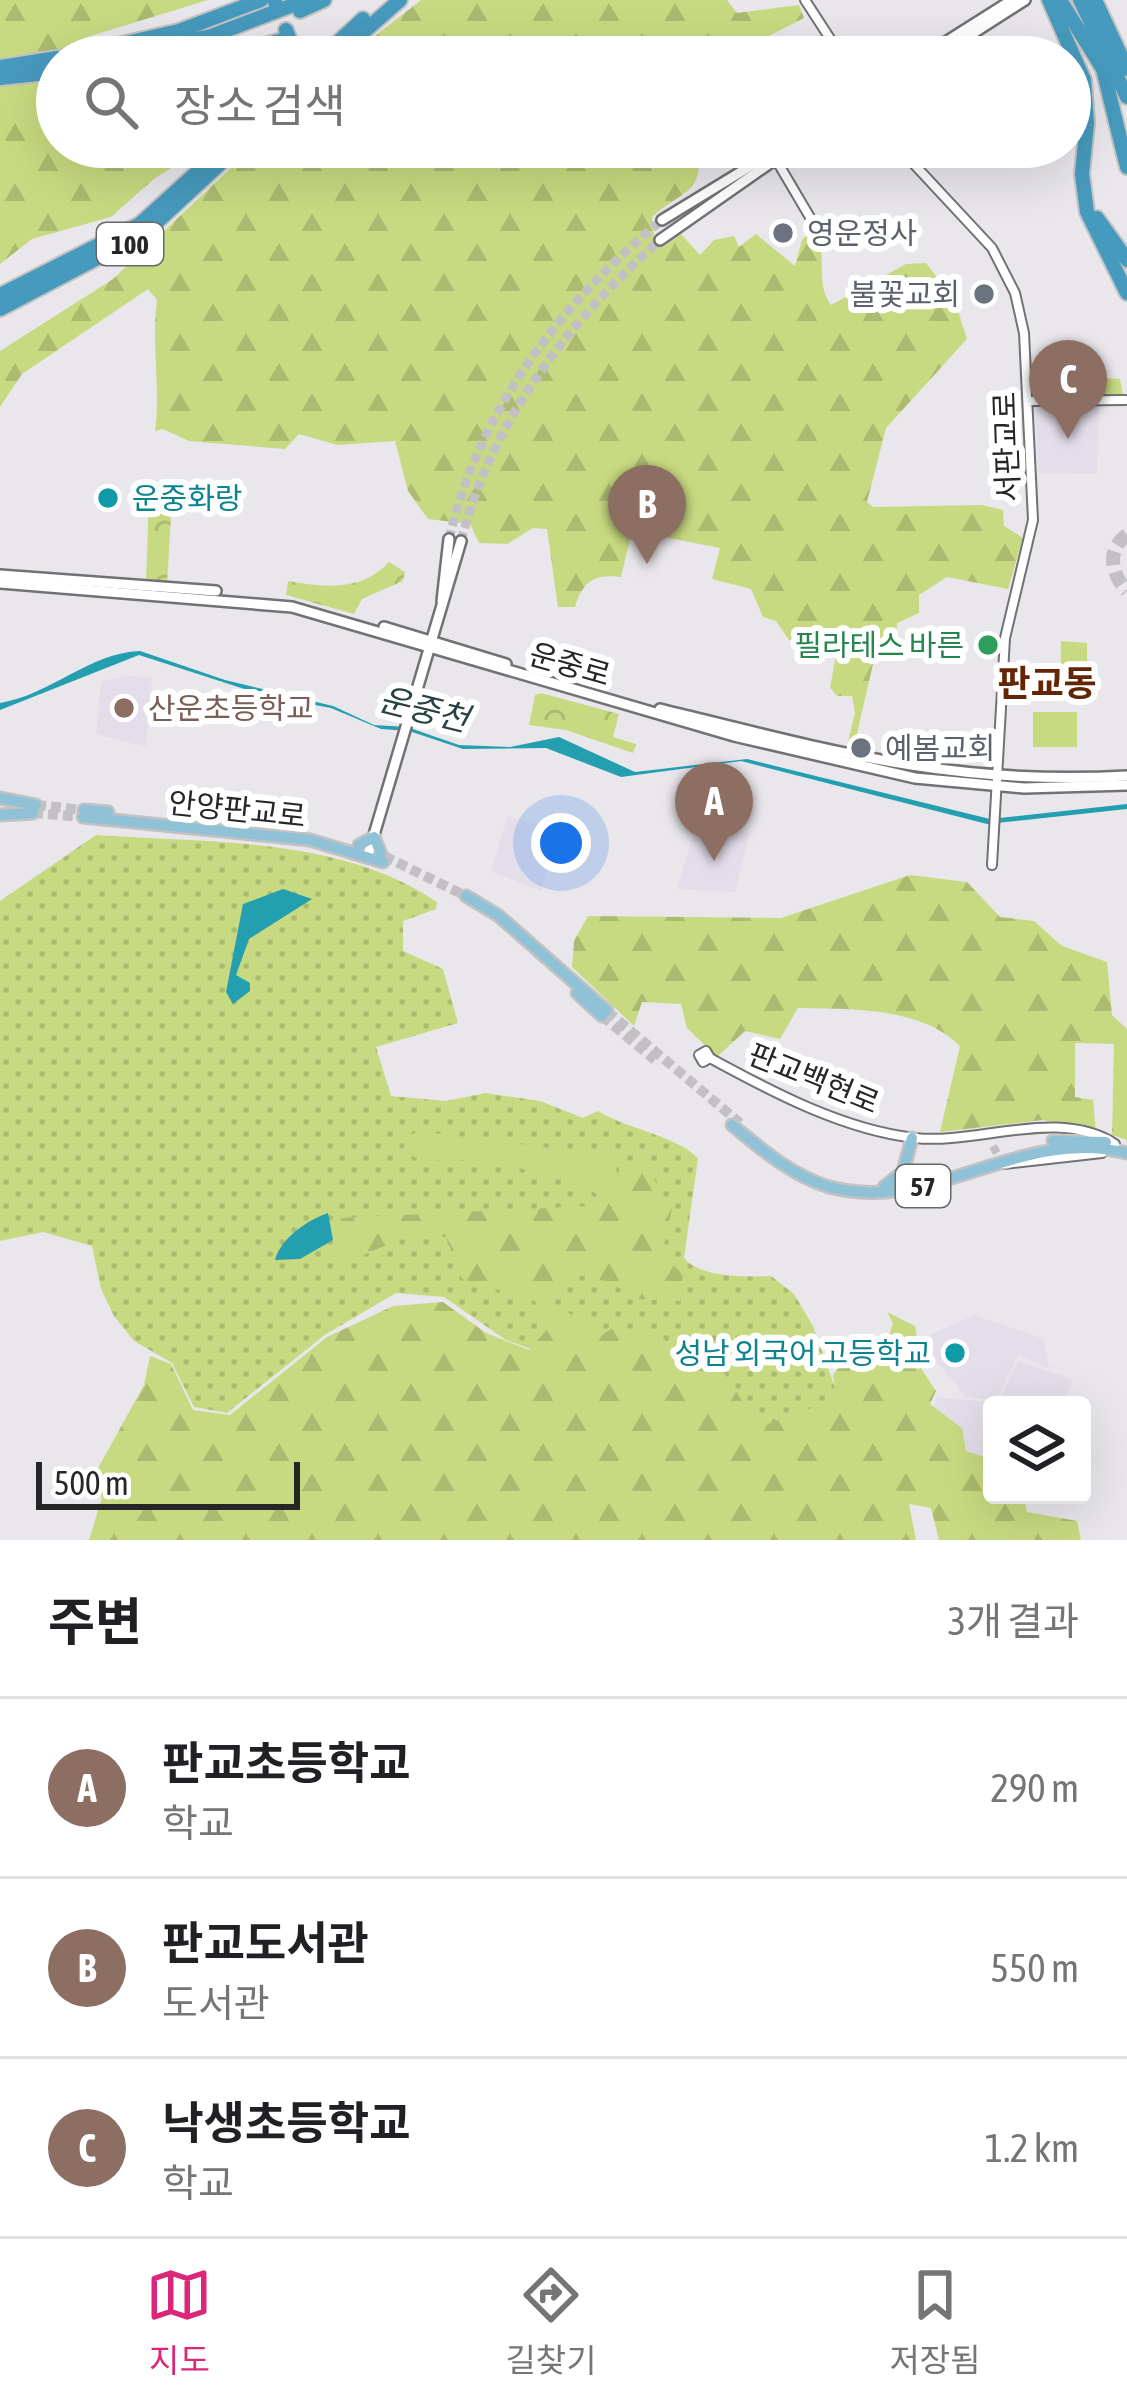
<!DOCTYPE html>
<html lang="ko">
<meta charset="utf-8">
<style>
:root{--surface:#fff;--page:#f2f2f2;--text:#202124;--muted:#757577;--line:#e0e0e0;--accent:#db2777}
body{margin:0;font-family:"Asap Condensed","Noto Sans KR",sans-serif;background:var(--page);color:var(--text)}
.controls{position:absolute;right:36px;bottom:36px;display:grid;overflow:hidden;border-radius:12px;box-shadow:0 12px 48px #0002}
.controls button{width:108px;height:108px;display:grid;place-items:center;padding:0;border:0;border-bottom:3px solid var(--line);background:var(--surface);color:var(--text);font:60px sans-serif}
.scale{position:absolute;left:36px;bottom:30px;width:264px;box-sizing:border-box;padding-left:12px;border:6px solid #262627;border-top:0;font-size:33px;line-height:42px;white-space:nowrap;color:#262627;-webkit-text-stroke:9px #fff;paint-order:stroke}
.you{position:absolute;left:561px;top:843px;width:42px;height:42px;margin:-30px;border:9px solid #fff;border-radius:50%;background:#1a73e8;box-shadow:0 0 0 18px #1a73e833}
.badge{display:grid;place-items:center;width:78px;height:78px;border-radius:50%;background:var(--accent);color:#fff;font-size:39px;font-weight:700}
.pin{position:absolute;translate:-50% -99px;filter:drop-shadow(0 3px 6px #0008)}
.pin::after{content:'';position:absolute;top:63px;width:42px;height:36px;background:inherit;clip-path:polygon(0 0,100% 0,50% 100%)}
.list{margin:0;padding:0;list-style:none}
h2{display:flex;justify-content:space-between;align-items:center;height:156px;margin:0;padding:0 48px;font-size:51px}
h2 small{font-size:39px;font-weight:400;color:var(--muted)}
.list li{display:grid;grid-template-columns:78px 1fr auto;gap:36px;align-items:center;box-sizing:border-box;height:180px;padding:0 48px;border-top:3px solid var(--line)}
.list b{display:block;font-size:45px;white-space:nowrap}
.list p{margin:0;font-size:39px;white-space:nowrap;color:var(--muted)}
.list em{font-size:39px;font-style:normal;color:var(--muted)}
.icon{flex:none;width:66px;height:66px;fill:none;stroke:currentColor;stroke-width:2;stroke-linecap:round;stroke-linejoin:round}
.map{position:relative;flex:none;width:1127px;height:1540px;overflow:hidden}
.search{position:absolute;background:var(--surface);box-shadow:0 12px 48px #0002;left:36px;right:36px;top:36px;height:132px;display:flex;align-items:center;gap:30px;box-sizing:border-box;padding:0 42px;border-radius:66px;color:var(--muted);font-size:45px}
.sheet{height:696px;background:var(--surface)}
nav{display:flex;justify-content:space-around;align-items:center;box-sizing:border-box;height:168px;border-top:3px solid var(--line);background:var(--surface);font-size:33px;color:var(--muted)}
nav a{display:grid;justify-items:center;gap:6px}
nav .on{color:var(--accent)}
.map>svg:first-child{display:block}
.built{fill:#e3deea}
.grass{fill:url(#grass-dots)}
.forest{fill:url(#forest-firs)}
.park{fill:url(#park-crowns)}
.pitch{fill:#c8da81}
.water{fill:#249fb0}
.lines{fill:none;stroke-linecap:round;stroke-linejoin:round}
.tertiary-tunnel{stroke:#c2c0c4;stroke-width:8;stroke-dasharray:8 4;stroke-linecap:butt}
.secondary-tunnel{stroke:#c2c0c4;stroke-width:9;stroke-dasharray:9 4.5;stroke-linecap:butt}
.primary-tunnel{stroke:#c2c0c4;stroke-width:10;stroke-dasharray:10 5;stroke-linecap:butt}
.motorway-tunnel{stroke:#c2c0c4;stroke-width:14;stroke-dasharray:14 7;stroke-linecap:butt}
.tertiary-casing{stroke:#727174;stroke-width:12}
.secondary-casing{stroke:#727174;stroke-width:14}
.primary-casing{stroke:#c2c2c3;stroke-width:15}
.motorway-casing{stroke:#c2c2c3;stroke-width:18}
.tertiary{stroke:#fff;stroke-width:8}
.secondary{stroke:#fff;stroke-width:9}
.primary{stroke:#90c2d7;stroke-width:10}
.motorway{stroke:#469abd;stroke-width:14}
.worship-dot{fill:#6b7280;stroke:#fff;stroke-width:4.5}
.culture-dot{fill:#0f9aa8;stroke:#fff;stroke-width:4.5}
.leisure-dot{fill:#2e9e5b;stroke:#fff;stroke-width:4.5}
.education-dot{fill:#8d6e63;stroke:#fff;stroke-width:4.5}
.labels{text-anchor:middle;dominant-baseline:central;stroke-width:12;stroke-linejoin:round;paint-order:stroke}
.shield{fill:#fff;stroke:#676768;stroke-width:3}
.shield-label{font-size:27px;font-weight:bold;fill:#262627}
.worship-label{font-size:30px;fill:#5b616d;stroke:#fff;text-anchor:start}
.street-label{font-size:30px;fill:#262627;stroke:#fff}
.culture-label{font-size:30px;fill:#0d838f;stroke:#fff;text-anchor:start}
.leisure-label{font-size:30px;fill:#27864d;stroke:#fff;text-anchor:end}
.education-label{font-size:30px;fill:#785e54;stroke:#fff;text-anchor:start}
.water-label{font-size:33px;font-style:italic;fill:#284145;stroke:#fff}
.quarter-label{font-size:36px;font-weight:bold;fill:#632502;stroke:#fff}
</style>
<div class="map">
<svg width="1127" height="1540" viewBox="0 0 1127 1540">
<defs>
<pattern id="grass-dots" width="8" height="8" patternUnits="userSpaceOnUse" patternTransform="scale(3)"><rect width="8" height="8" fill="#c8da81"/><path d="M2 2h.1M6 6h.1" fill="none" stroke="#acbb6f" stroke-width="1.8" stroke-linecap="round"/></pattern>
<pattern id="forest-firs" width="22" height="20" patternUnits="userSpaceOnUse" patternTransform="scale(3)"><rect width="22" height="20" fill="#c8da81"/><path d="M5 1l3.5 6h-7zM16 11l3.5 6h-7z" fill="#acbb6f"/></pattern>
<pattern id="park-crowns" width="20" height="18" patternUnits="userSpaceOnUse" patternTransform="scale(3)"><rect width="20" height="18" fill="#c8da81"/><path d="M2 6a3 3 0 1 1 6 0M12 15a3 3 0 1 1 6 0" fill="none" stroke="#acbb6f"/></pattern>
</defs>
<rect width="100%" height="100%" fill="#e9e7eb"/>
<!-- built -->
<g class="built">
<path d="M1099,404L1097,474L1039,473L1035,407Z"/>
<path d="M126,676L152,678L146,747L96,734L101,682Z"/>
<path d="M508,816L559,831L541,891L491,871Z"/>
<path d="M697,822L750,833L735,892L677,889Z"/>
<path d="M974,1315L1043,1339L1049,1368L1018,1355L996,1400L966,1397L927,1350L928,1336Z"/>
<path d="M1018,1361L1073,1380L1061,1405H992V1462L968,1451L933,1412L937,1397L998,1403Z"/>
</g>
<!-- grass -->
<path class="grass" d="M96,835C208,843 340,836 437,902L436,909L403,921V951L443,969L458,1023L376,1047L391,1096L446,1101L485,1093L540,1101L583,1118L598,1111C630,1131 671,1133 698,1158L684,1258C701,1278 745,1277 771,1276L794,1294L813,1326L840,1402L779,1440L506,1340L444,1297L396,1293L326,1334L227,1413L194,1407L172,1363L134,1341L114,1316L101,1289L92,1246L43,1232L0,1241V901Z"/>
<!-- forest -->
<g class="forest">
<path d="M0,0H208L84,38L79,57H57V147H206L155,178L111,217L32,239L0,264Z"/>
<path d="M421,0H727L737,13L799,5L804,18L761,40L753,57H348Z"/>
<path d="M253,147H697C705,195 683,189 652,217L654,236L663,247L681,234L700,255L714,240L734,236L739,247L756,234L795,266L802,240L814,227C829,251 814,282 831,305L906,264L926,263L954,299L967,339L886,428L867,502L873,507L982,505L1003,510L1004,526L1023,538L1008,589L947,577L919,595V613L897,623L896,637L876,651L853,751L846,750L855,713L852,696H837L830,688L837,649L789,640L776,621L763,617L751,589L712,579L720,548L632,531L621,577C594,574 583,581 575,607H558L547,529L533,528L507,544L479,543L470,524L428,519L408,491L395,441L337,445L299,434L285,449L189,441L163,429L155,431C161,389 151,345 157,300L148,289L22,374L0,407V351L113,279Z"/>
<path d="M910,875L967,882L1000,917L1034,921L1062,946L1107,962L1112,1015L1127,1029V1140L1112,1135L1114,1044L1075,1043V1097L1093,1100L1096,1134L1043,1120L940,1132L960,1046C921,1007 852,1009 798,1008L780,1039L745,1031L717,1057L687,1028L681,1004L642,1002L634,1026L572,967L574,941L588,916L781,918Z"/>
<path d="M620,1159L644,1163L672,1209L662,1254L683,1275L680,1301L636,1299L612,1283L564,1271L554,1303L602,1335L617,1325L686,1346L722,1370L754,1419L768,1424L836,1399L833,1375L845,1360L890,1333L893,1323L887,1312L915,1326L922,1370L936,1391L930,1404L962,1428L966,1451L992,1459V1495H1023L1027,1512L1077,1521L1081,1540H939L931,1508L909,1504L916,1540H89L102,1497L86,1490L144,1385L150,1356L171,1364L193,1410L230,1415L327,1337L393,1306L443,1302L486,1333L529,1350L549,1327L535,1301L462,1279L446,1237H406L344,1263L333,1250L341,1218L590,1206L617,1191Z"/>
</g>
<!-- park -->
<g class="park">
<path d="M1028,374L1120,379L1123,395L1029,398Z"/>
<path d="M149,497L172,499L167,585L146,582Z"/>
<path d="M389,562L405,572L403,581L362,599L354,614L286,595L288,581C325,588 362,591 389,562Z"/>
<path d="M1061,641L1087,643V699L1060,700Z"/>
<path d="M541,693L619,714L613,737L636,744L633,753L566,730L529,725L535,695Z"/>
</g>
<!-- pitch -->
<g class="pitch">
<rect x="1033" y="712" width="44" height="35"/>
<path d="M418,1131L607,1155L616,1163L617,1182L608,1193L598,1195C571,1177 502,1163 467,1160C442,1157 425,1167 403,1150L407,1138Z"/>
</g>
<!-- water -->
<g class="water">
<path d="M140,651L225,680L333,706L374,725L407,727L459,745L510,747L559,737L635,772L747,759L990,819L1127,804V809L987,824L741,761L621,777L546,748L463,749L409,731L381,729L331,708L266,696L139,655L0,710V703C50,695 89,653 140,651Z"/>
<path d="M283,889L312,899L249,939L236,975L250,983V991L233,1004L226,992L243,904Z"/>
<path d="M328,1213L333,1240L300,1259L275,1260C280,1239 307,1220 328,1213Z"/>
</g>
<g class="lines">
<!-- tertiary-tunnel -->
<path class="tertiary-tunnel" d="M993,1146L1003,1164"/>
<!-- secondary-tunnel -->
<g class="secondary-tunnel">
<path d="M449,539C480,408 560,304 662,220"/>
<path d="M461,541C492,420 568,322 660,240"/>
</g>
<!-- primary-tunnel -->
<g class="primary-tunnel">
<path d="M36,805L84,810"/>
<path d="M33,813L83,817"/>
<path d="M225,824L289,830"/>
<path d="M384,856L466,896"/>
<path d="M607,1011L740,1123"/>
<path d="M602,1016L655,1060"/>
</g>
<!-- motorway-tunnel -->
<path class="motorway-tunnel" d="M1127,535C1106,550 1111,574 1127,591"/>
<defs>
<g id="tertiary">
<path d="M805,0L842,57"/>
<path d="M898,147L992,248L1015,293L1024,333L1033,520L1005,638L992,865"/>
<path d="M775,158L811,219"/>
<path d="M1028,401L1125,400"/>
<path d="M706,1051L710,1058L703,1062L699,1055Z"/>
<path d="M710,1058C772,1092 844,1130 915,1138C978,1145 1058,1107 1115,1144"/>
<path d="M1004,1164L1102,1153"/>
</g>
<g id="secondary">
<path d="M922,57L1012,0"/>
<path d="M936,57L1025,0"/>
<path d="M662,220L775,151"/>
<path d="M660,240L793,147"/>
<path d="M0,575L216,591"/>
<path d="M0,583L292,607L734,736L915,778L1024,788L1127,785"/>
<path d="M442,601L449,539"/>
<path d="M384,627L506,664"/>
<path d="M660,709C828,750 951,786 1127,776"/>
<path d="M368,855L461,541"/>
</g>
<g id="primary">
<path d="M0,798L36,805"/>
<path d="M84,810L108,812"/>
<path d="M0,815L33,813"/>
<path d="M83,817L310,840L383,862"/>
<path d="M359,845L374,837L381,854"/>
<path d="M466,896L499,916L607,1011"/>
<path d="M577,993L602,1016"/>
<path d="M732,1125C761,1149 790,1174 826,1186C929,1217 1018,1126 1127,1153"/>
<path d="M1053,1141L1106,1142"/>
<path d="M884,1187L903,1172L912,1138"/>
</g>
<g id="motorway">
<path d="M274,0L275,2"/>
<path d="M1049,0L1084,80L1087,123L1082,174L1087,212L1127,293"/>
<path d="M1060,0L1103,69L1127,167"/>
<path d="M1080,0L1127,97"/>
<path d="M1095,0L1127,69"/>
<path d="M300,11L324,0"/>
<path d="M64,57L179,31L261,0"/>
<path d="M103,57L211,36L306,0"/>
<path d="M222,57L289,38L286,30"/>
<path d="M322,57L363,19"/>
<path d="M335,57L400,0"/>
<path d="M0,67L57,58"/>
<path d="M0,78L57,72"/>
<path d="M1097,218L1127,260"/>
<path d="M0,295L140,224L225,147"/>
<path d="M0,309L145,233L238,147"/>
</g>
</defs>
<!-- tertiary casing -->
<use href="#tertiary" class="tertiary-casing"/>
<!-- secondary casing -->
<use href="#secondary" class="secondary-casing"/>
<!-- primary casing -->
<use href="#primary" class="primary-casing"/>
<!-- motorway casing -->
<use href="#motorway" class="motorway-casing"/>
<!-- tertiary -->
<use href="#tertiary" class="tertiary"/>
<!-- secondary -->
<use href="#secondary" class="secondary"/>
<!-- primary -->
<use href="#primary" class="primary"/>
<!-- motorway -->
<use href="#motorway" class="motorway"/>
</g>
<!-- markers -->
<g class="worship-dot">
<circle cx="783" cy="233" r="12"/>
<circle cx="984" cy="294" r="12"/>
<circle cx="861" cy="748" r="12"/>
</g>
<g class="culture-dot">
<circle cx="108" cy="498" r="12"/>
<circle cx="955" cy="1353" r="12"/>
</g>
<circle class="leisure-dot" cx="988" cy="645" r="12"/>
<circle class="education-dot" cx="124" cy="708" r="12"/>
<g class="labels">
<!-- shield labels -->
<g class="shield">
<rect x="97" y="223" width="66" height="42" rx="9"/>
<rect x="896" y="1165" width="54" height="42" rx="9"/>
</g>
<g class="shield-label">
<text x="130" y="244">100</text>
<text x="923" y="1186">57</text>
</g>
<!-- worship labels -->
<g class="worship-label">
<text x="807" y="233">영운정사</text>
<text x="960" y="294" text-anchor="end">불꽃교회</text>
<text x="885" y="748">예봄교회</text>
</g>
<!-- street labels -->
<g class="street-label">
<text transform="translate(1006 447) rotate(-92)">서판교로</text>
<text transform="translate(570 664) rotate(16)">운중로</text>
<text transform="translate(237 809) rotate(6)">안양판교로</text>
<text transform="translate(814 1078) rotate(22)">판교백현로</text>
</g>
<!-- culture labels -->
<g class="culture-label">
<text x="132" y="498">운중화랑</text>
<text x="931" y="1353" text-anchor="end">성남 외국어 고등학교</text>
</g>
<!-- leisure labels -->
<g class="leisure-label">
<text x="964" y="645">필라테스 바른</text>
</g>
<!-- education labels -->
<g class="education-label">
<text x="148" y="708">산운초등학교</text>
</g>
<!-- water labels -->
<g class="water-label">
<text transform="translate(424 709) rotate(14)">운중천</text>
</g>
<!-- quarter labels -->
<g class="quarter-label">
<text x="1047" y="683">판교동</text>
</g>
</g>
</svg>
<div class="controls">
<button><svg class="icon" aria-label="layers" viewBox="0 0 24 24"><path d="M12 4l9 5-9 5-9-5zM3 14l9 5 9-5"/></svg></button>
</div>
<div class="scale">500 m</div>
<div class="you"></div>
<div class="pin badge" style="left:714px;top:861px;background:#8d6e63">A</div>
<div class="pin badge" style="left:647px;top:564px;background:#8d6e63">B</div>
<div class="pin badge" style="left:1068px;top:439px;background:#8d6e63">C</div>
<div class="search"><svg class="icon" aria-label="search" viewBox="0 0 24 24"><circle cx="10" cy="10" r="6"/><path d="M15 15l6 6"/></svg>장소 검색</div>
</div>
<section class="sheet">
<h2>주변<small>3개 결과</small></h2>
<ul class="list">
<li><span class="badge" style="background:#8d6e63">A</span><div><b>판교초등학교</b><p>학교</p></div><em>290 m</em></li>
<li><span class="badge" style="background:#8d6e63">B</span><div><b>판교도서관</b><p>도서관</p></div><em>550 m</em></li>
<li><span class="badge" style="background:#8d6e63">C</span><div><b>낙생초등학교</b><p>학교</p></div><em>1.2 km</em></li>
</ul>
</section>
<nav>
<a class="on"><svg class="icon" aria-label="map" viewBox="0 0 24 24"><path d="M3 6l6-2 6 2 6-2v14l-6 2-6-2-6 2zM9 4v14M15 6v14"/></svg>지도</a>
<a><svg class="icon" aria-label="directions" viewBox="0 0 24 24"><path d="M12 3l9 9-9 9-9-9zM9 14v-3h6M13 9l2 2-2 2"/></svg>길찾기</a>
<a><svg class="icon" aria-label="saved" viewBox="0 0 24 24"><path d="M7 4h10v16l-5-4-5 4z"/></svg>저장됨</a>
</nav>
